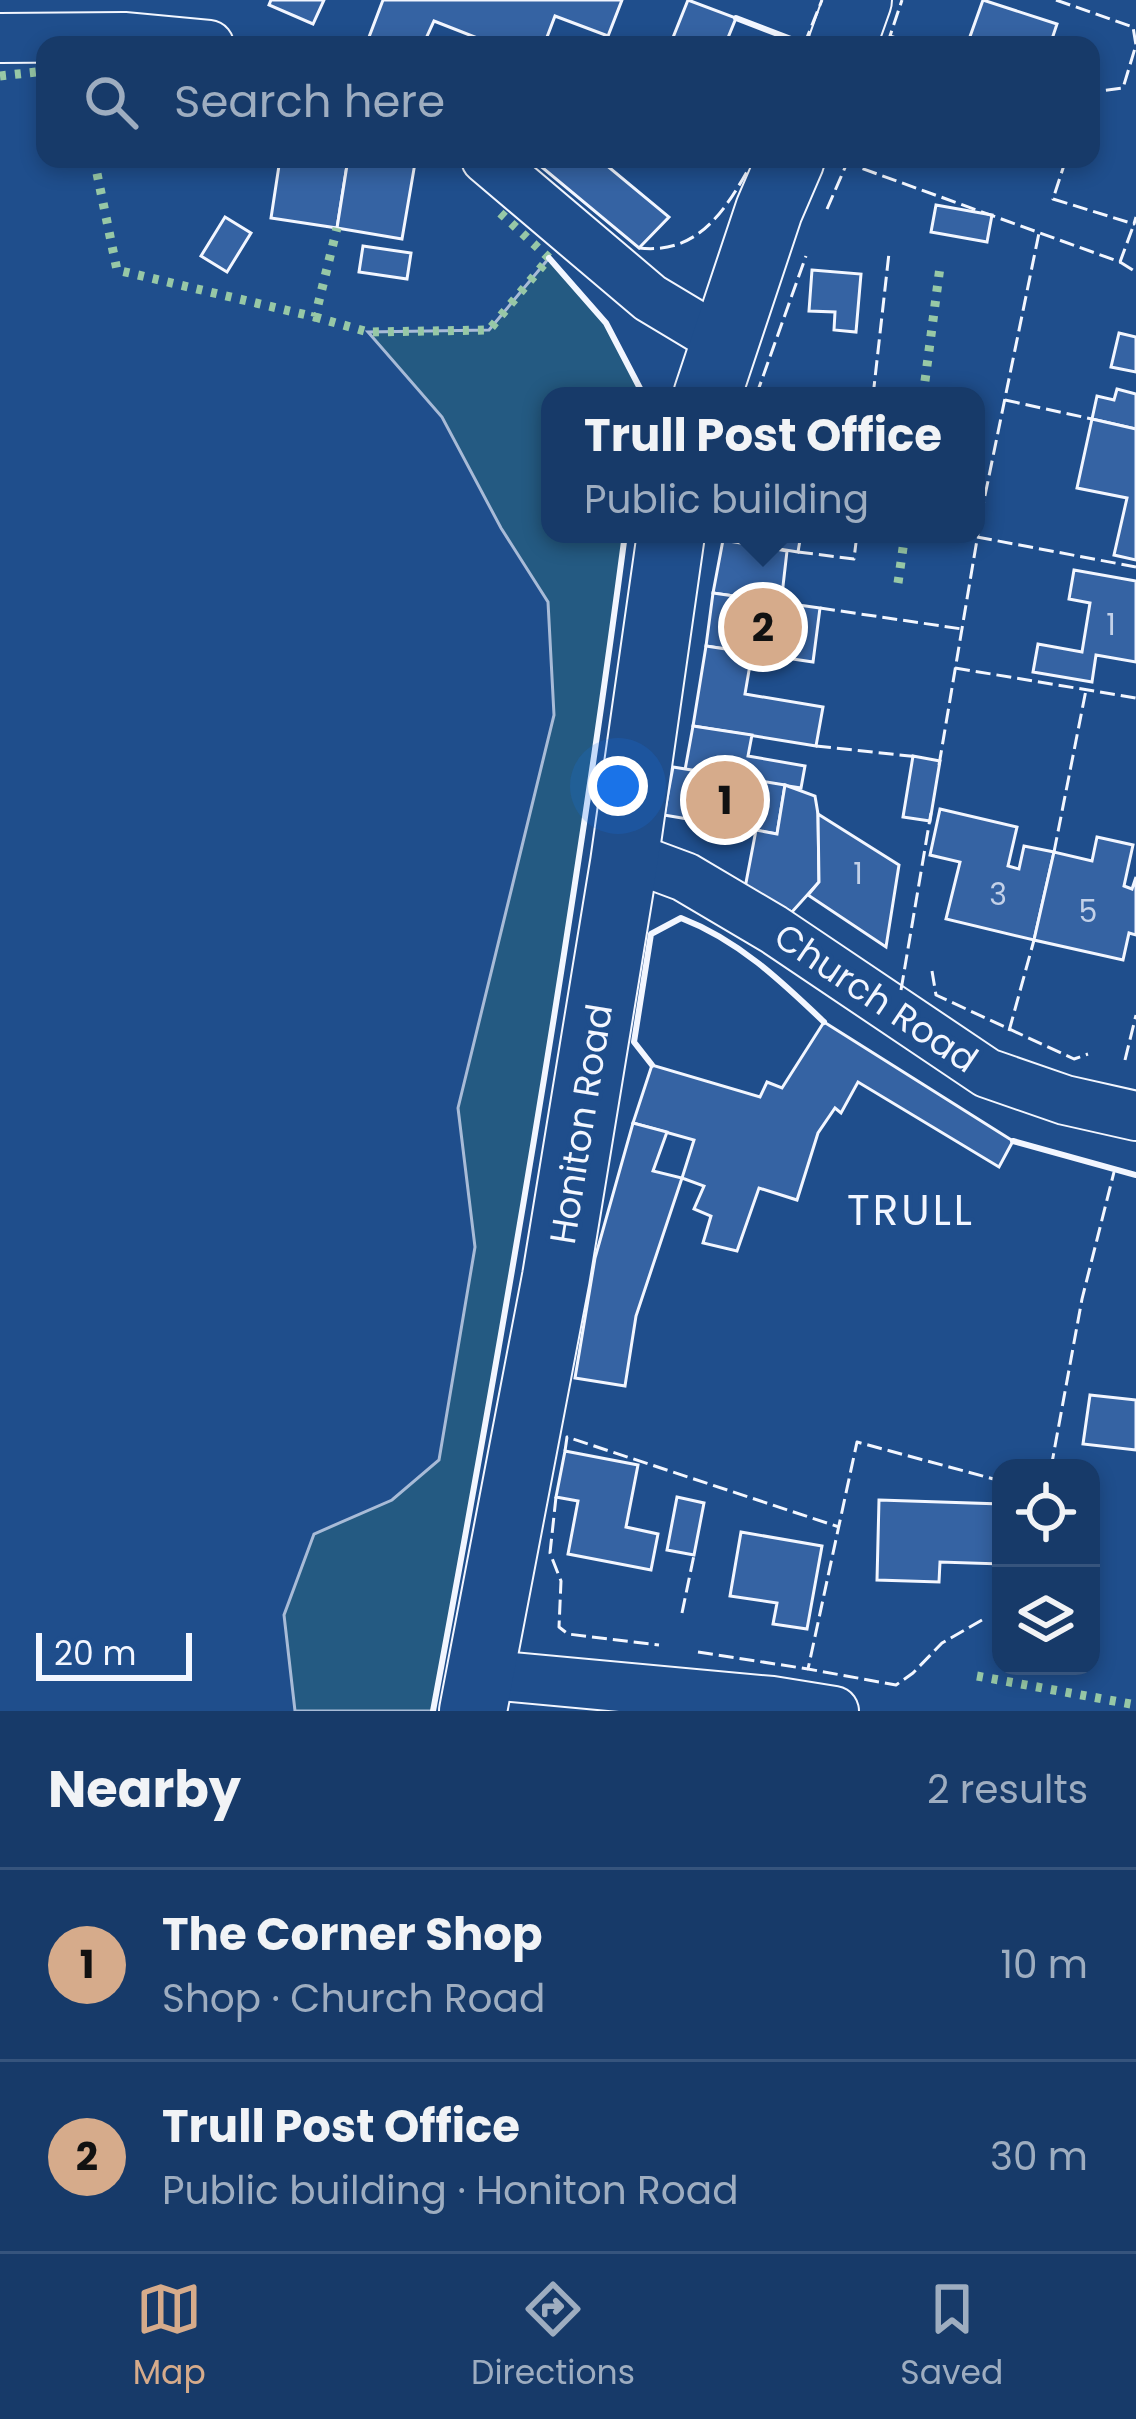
<!DOCTYPE html>
<meta charset="utf-8">
<style>
:root{--surface:#173a69;--page:#244571;--text:#f1f3f6;--muted:#9eadc0;--line:#36547d;--accent:#d6ab8b}
body{margin:0;font-family:Poppins,sans-serif;background:var(--page);color:var(--text)}
.controls{position:absolute;right:36px;bottom:36px;display:grid;overflow:hidden;border-radius:24px;box-shadow:0 6px 18px #0003}
.controls button{width:108px;height:108px;display:grid;place-items:center;padding:0;border:0;border-bottom:3px solid var(--line);background:var(--surface);color:var(--text);font:60px sans-serif}
.scale{position:absolute;left:36px;bottom:30px;width:156px;box-sizing:border-box;padding-left:12px;border:6px solid #f2f6ff;border-top:0;font-size:33px;line-height:42px;white-space:nowrap;color:#f2f6ff;-webkit-text-stroke:9px #1f4e8c;paint-order:stroke}
.you{position:absolute;left:618px;top:786px;width:42px;height:42px;margin:-30px;border:9px solid #fff;border-radius:50%;background:#1a73e8;box-shadow:0 0 0 18px #1a73e833}
.badge{display:grid;place-items:center;width:78px;height:78px;border-radius:50%;background:var(--accent);color:#111;font-size:39px;font-weight:700}
.pin{position:absolute;translate:-50% -50%;border:6px solid #fff;box-shadow:0 3px 12px #0006}
.popup{position:absolute;left:541px;top:387px;width:444px;height:156px;box-sizing:border-box;display:grid;place-content:center;border-radius:24px;background:var(--surface);filter:drop-shadow(0 3px 9px #0005);font-size:39px;white-space:nowrap;color:var(--muted)}
.popup b{font-size:45px;color:var(--text)}
.popup::after{content:'';position:absolute;left:50%;top:100%;margin-left:-24px;border:24px solid transparent;border-top-color:var(--surface)}
.list{margin:0;padding:0;list-style:none}
h2{display:flex;justify-content:space-between;align-items:center;height:156px;margin:0;padding:0 48px;font-size:51px}
h2 small{font-size:39px;font-weight:400;color:var(--muted)}
.list li{display:grid;grid-template-columns:78px 1fr auto;gap:36px;align-items:center;box-sizing:border-box;height:192px;padding:0 48px;border-top:3px solid var(--line)}
.list b{display:block;font-size:45px;white-space:nowrap}
.list p{margin:0;font-size:39px;white-space:nowrap;color:var(--muted)}
.list em{font-size:39px;font-style:normal;color:var(--muted)}
.icon{flex:none;width:66px;height:66px;fill:none;stroke:currentColor;stroke-width:2;stroke-linecap:round;stroke-linejoin:round}
.map{position:relative;flex:none;width:1136px;height:1711px;overflow:hidden}
.search{position:absolute;background:var(--surface);box-shadow:0 6px 18px #0003;left:36px;right:36px;top:36px;height:132px;display:flex;align-items:center;gap:30px;box-sizing:border-box;padding:0 42px;border-radius:24px;color:var(--muted);font-size:45px}
.sheet{height:540px;background:var(--surface)}
nav{display:flex;justify-content:space-around;align-items:center;box-sizing:border-box;height:168px;border-top:3px solid var(--line);background:var(--surface);font-size:33px;color:var(--muted)}
nav a{display:grid;justify-items:center;gap:6px}
nav .on{color:var(--accent)}
.map>svg:first-child{display:block}
.green{fill:#245a82;stroke:#a8bbd7;stroke-width:3}
.building{fill:#3563a3;stroke:#f2f6ff;stroke-width:3}
.lines{fill:none;stroke-linecap:round;stroke-linejoin:round}
.street-casing{stroke:#f2f6ff;stroke-width:52}
.secondary-casing{stroke:#f2f6ff;stroke-width:70}
.street{stroke:#1f4e8c;stroke-width:48}
.secondary{stroke:#1f4e8c;stroke-width:66}
.hedge{stroke:#97c8a6;stroke-width:9;stroke-dasharray:6 9;stroke-linecap:butt}
.fence{stroke:#f2f6ff;stroke-width:3;stroke-dasharray:15 6;stroke-linecap:butt}
.wall{stroke:#f2f6ff;stroke-width:6}
.labels{text-anchor:middle;dominant-baseline:central;stroke-width:9;stroke-linejoin:round;paint-order:stroke}
.number-label{font-size:30px;fill:#c3d1e8}
.street-label{font-size:36px;fill:#f2f6ff;stroke:#1f4e8c}
.quarter-label{font-size:42px;letter-spacing:3px;fill:#f2f6ff;stroke:#1f4e8c}
</style>
<div class="map">
<svg width="1136" height="1711" viewBox="0 0 1136 1711">
<rect width="100%" height="100%" fill="#1f4e8c"/>
<!-- green -->
<path class="green" d="M549,258L606,323L644,396H550V534H625C573,928 506,1320 433,1711H295L284,1615L314,1534L392,1500L439,1460L475,1247L458,1108L554,715L548,602L501,528L442,417L368,332L489,330Z"/>
<!-- building -->
<g class="building">
<path d="M271,0H324L313,24L269,5Z"/>
<path d="M383,0H622L608,36L555,16L544,45H495L434,21L423,45H366Z"/>
<path d="M688,0L736,18L725,45H670Z"/>
<path d="M983,0L1057,24L1050,45H967Z"/>
<path d="M280,159H348L337,228L271,218Z"/>
<path d="M348,159L415,163L402,239L337,228Z"/>
<path d="M532,159H599L669,217L639,248Z"/>
<path d="M936,205L992,215L987,242L931,232Z"/>
<path d="M225,217L251,233L227,272L201,256Z"/>
<path d="M363,246L411,253L407,279L359,272Z"/>
<path d="M812,270L861,274L856,332L834,330L835,312L809,311Z"/>
<path d="M1119,333L1136,337V372L1111,367Z"/>
<path d="M1117,389L1136,394V429L1092,419L1097,396L1114,400Z"/>
<path d="M1092,419L1136,429V560L1114,555L1127,498L1077,488Z"/>
<path d="M724,534H801L798,552L723,540Z"/>
<path d="M723,540L787,551L782,595L770,592V601L713,593Z"/>
<path d="M1074,570L1136,581V662L1096,655L1092,682L1033,672L1038,644L1082,652L1090,603L1069,599Z"/>
<path d="M713,593L820,608L813,662L706,646Z"/>
<path d="M706,646L752,653L745,694L823,707L816,746L693,726Z"/>
<path d="M693,726L752,735L748,756L805,766L801,788L685,770Z"/>
<path d="M913,756L940,761L930,821L903,817Z"/>
<path d="M673,767L785,785L777,834L664,815Z"/>
<path d="M785,785L815,796L818,814L819,882L792,912L745,888L756,830L777,834Z"/>
<path d="M940,809L1017,827L1008,866L1019,869L1024,846L1054,852L1034,940L946,919L960,862L930,855Z"/>
<path d="M818,814L899,865L886,947L808,895L819,882Z"/>
<path d="M1097,837L1133,845L1124,886L1132,889L1136,877V935L1129,933L1123,960L1034,940L1054,852L1092,861Z"/>
<path d="M824,1022L1013,1141L999,1167L858,1082L841,1113L835,1108L818,1133L797,1200L759,1188L737,1251L703,1243L711,1216L694,1209L704,1186L682,1178L694,1140L633,1123L652,1065L760,1097L767,1082L782,1088Z"/>
<path d="M633,1123L667,1132L653,1171L682,1178L636,1316L625,1386L575,1378L595,1258Z"/>
<path d="M1090,1395L1136,1400V1450L1083,1444Z"/>
<path d="M565,1451L638,1465L626,1527L658,1534L651,1570L568,1554L578,1501L556,1497Z"/>
<path d="M677,1497L704,1503L694,1555L667,1550Z"/>
<path d="M879,1500L1001,1504V1564L940,1562L939,1582L877,1580Z"/>
<path d="M741,1532L822,1546L807,1629L773,1624L777,1603L730,1596Z"/>
</g>
<g class="lines">
<defs>
<g id="street">
<path d="M0,38L124,37L209,45"/>
<path d="M486,159L650,298L725,343"/>
<path d="M624,863L650,864L685,877L773,929L987,1073L1065,1100L1136,1116"/>
<path d="M479,1674L772,1701L834,1711"/>
</g>
<g id="secondary">
<path d="M842,45L858,0"/>
<path d="M707,396L769,210L791,159"/>
<path d="M473,1711L556,1277L624,863L671,534"/>
</g>
</defs>
<!-- street casing -->
<use href="#street" class="street-casing"/>
<!-- secondary casing -->
<use href="#secondary" class="secondary-casing"/>
<!-- street -->
<use href="#street" class="street"/>
<!-- secondary -->
<use href="#secondary" class="secondary"/>
<!-- hedge -->
<g class="hedge">
<path d="M0,76L45,71"/>
<path d="M94,159L117,270L315,317L337,228"/>
<path d="M315,317L368,332L489,330L549,258L496,209"/>
<path d="M923,396L940,267"/>
<path d="M898,583L905,534"/>
<path d="M977,1676L1136,1705"/>
</g>
<!-- fence -->
<g class="fence">
<path d="M1056,0L1133,27L1136,45L1123,88L1091,92"/>
<path d="M890,36L918,45"/>
<path d="M804,45L822,0"/>
<path d="M887,45L902,0"/>
<path d="M849,159L847,163L1120,262L1134,224"/>
<path d="M1066,159L1053,199L1134,224L1136,217"/>
<path d="M827,209L847,163"/>
<path d="M639,248C701,255 728,206 754,159"/>
<path d="M1120,262L1136,272"/>
<path d="M756,396L806,256"/>
<path d="M873,396L889,253"/>
<path d="M1005,400L1092,419"/>
<path d="M977,537L1136,567"/>
<path d="M798,552L854,559L857,534"/>
<path d="M820,608L962,629"/>
<path d="M955,668L1136,698"/>
<path d="M816,746L918,757"/>
<path d="M939,765L982,510L1039,233"/>
<path d="M1054,852L1086,690"/>
<path d="M932,971L936,995L1074,1059L1088,1054"/>
<path d="M901,990L931,813"/>
<path d="M1009,1031L1034,940"/>
<path d="M1125,1060L1136,1015"/>
<path d="M565,1451L567,1437L839,1527"/>
<path d="M1051,1468L1082,1299L1114,1172"/>
<path d="M556,1497L550,1553L561,1581L559,1627L568,1634L659,1645"/>
<path d="M682,1613L694,1555"/>
<path d="M982,1620L942,1643L913,1673L896,1685L808,1669L857,1442L1001,1481"/>
<path d="M698,1652L808,1669"/>
</g>
<!-- wall -->
<g class="wall">
<path d="M736,18L804,44"/>
<path d="M549,258L606,323L644,396"/>
<path d="M652,1065L634,1042L651,934L681,918C738,940 780,980 824,1022"/>
<path d="M1013,1141L1136,1175"/>
<path d="M433,1711C506,1320 573,928 625,534"/>
</g>
</g>
<g class="labels">
<!-- number labels -->
<g class="number-label">
<text x="1111" y="624">1</text>
<text x="858" y="873">1</text>
<text x="998" y="894">3</text>
<text x="1088" y="911">5</text>
</g>
<!-- street labels -->
<g class="street-label">
<text transform="translate(876 998) rotate(34)">Church Road</text>
<text transform="translate(581 1124) rotate(-81)">Honiton Road</text>
</g>
<!-- quarter labels -->
<g class="quarter-label">
<text x="911" y="1210">TRULL</text>
</g>
</g>
</svg>
<div class="controls">
<button><svg class="icon" aria-label="locate" viewBox="0 0 24 24"><circle cx="12" cy="12" r="6"/><path d="M12 2v4M12 18v4M2 12h4M18 12h4"/></svg></button>
<button><svg class="icon" aria-label="layers" viewBox="0 0 24 24"><path d="M12 4l9 5-9 5-9-5zM3 14l9 5 9-5"/></svg></button>
</div>
<div class="scale">20 m</div>
<div class="you"></div>
<div class="pin badge" style="left:725px;top:800px">1</div>
<div class="pin badge" style="left:763px;top:627px">2</div>
<div class="popup"><b>Trull Post Office</b>Public building</div>
<div class="search"><svg class="icon" aria-label="search" viewBox="0 0 24 24"><circle cx="10" cy="10" r="6"/><path d="M15 15l6 6"/></svg>Search here</div>
</div>
<section class="sheet">
<h2>Nearby<small>2 results</small></h2>
<ul class="list">
<li><span class="badge">1</span><div><b>The Corner Shop</b><p>Shop · Church Road</p></div><em>10 m</em></li>
<li><span class="badge">2</span><div><b>Trull Post Office</b><p>Public building · Honiton Road</p></div><em>30 m</em></li>
</ul>
</section>
<nav>
<a class="on"><svg class="icon" aria-label="map" viewBox="0 0 24 24"><path d="M3 6l6-2 6 2 6-2v14l-6 2-6-2-6 2zM9 4v14M15 6v14"/></svg>Map</a>
<a><svg class="icon" aria-label="directions" viewBox="0 0 24 24"><path d="M12 3l9 9-9 9-9-9zM9 14v-3h6M13 9l2 2-2 2"/></svg>Directions</a>
<a><svg class="icon" aria-label="saved" viewBox="0 0 24 24"><path d="M7 4h10v16l-5-4-5 4z"/></svg>Saved</a>
</nav>
